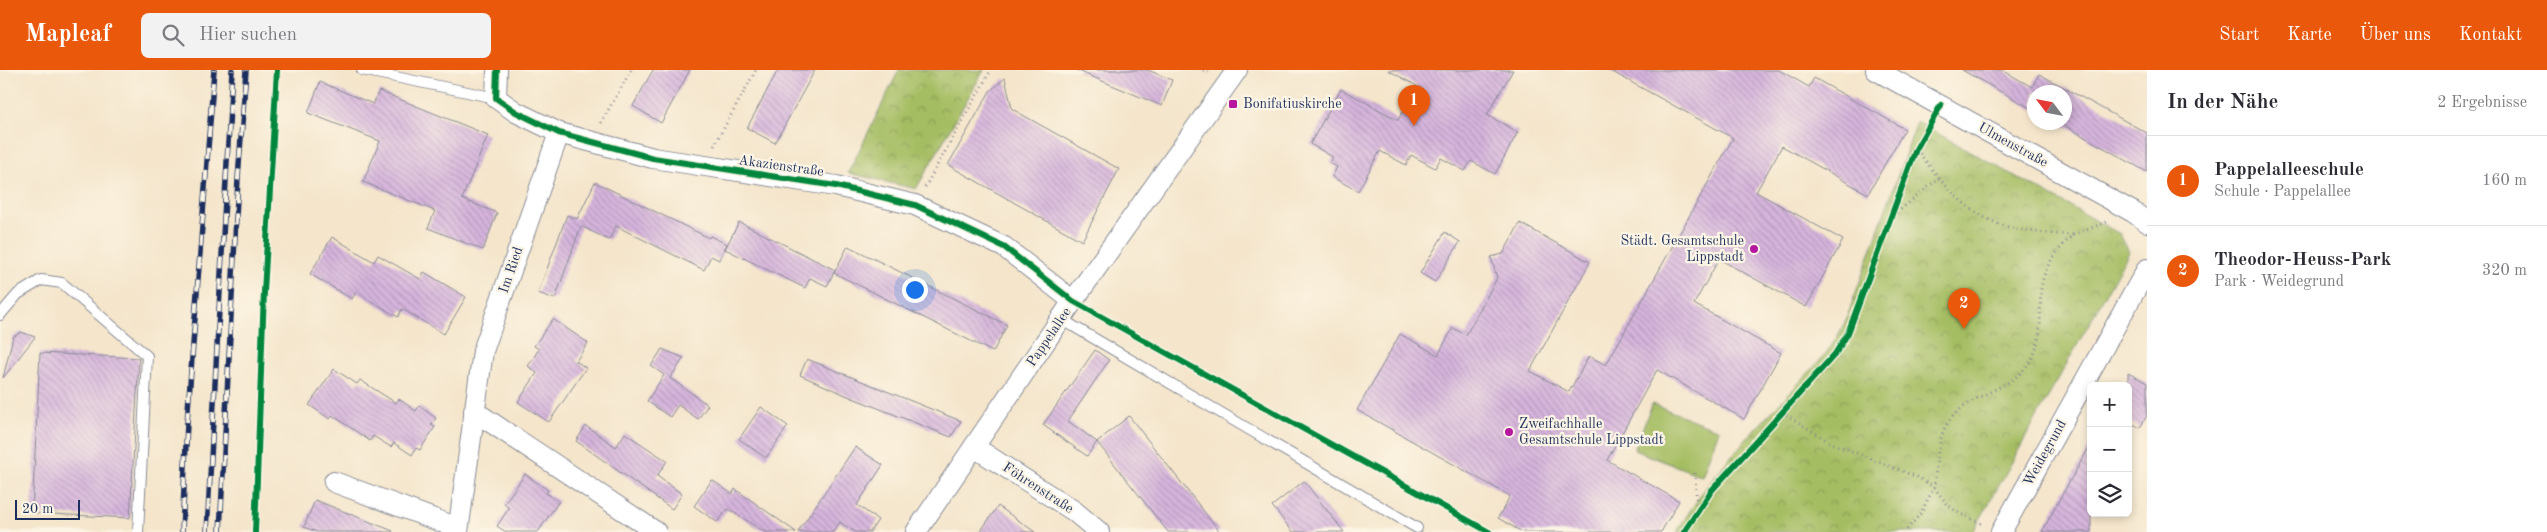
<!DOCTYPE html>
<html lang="de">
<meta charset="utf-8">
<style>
:root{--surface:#fff;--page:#f2f2f3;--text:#2b2b33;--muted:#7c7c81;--line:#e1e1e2;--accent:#ea580c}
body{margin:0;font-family:"Old Standard TT",serif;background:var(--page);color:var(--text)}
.controls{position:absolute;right:15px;bottom:15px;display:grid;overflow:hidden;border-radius:8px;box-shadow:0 2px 8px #0003}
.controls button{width:45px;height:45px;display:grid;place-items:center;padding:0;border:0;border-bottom:1px solid var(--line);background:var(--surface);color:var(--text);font:25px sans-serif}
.compass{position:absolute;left:2027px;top:15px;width:45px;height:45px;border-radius:50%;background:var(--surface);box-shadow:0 2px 8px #0003;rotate:302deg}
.scale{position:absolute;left:15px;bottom:12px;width:65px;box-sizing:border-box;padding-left:5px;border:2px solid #1b2f5e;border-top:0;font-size:14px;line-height:18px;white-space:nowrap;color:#1b2f5e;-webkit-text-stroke:4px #fcf5e5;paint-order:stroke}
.you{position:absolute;left:914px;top:219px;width:18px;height:18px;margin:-12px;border:4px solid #fff;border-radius:50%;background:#1a73e8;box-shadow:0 0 0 8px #1a73e833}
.badge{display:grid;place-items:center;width:32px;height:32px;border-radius:50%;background:var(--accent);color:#fff;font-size:16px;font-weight:700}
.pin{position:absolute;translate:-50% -41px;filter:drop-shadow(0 1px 2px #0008)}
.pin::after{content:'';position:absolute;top:26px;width:18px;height:15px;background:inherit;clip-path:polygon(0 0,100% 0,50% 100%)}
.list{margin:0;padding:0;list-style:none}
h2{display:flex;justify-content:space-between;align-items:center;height:65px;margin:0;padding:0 20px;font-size:21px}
h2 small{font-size:16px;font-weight:400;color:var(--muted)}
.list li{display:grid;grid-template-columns:32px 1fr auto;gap:15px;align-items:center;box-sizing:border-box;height:90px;padding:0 20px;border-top:1px solid var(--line)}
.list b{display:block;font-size:19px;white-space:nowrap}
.list p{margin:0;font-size:16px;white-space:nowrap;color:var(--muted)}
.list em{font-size:16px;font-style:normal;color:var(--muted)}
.icon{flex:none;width:28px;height:28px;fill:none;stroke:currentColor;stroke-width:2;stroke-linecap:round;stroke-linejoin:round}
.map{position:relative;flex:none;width:2147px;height:462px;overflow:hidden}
header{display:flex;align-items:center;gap:30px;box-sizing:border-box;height:70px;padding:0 25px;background:var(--accent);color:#fff}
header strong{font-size:24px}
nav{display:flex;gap:28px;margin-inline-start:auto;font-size:18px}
.search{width:350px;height:45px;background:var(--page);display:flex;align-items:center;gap:12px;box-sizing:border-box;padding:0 18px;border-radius:8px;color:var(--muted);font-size:19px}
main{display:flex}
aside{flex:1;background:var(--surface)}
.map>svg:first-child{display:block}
.park{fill:url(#park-crowns);stroke:#607660}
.garden{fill:#a5bd62;stroke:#607660}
.building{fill:url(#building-back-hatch)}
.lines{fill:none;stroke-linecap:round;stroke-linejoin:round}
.service-casing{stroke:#888a94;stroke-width:12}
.minor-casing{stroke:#888a94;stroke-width:22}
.path{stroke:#888a94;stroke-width:3;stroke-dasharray:1 4;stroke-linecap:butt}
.service{stroke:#fff;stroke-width:10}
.minor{stroke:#fff;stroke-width:20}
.rail-casing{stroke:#1b2f5e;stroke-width:5.5}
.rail{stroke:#fcf5e5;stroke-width:4;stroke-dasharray:11;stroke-linecap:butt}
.cycleway-casing{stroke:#fcf5e5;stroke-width:9}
.cycleway{stroke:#00873e;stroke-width:6}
.poi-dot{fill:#b5179e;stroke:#fcf5e5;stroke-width:2}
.labels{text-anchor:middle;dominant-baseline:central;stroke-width:4.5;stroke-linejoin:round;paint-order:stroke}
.poi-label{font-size:14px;fill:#1b2f5e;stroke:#fcf5e5;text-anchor:start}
.street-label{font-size:14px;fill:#1b2f5e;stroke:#fcf5e5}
</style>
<header>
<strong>Mapleaf</strong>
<div class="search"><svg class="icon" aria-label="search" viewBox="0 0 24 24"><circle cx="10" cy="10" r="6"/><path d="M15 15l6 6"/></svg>Hier suchen</div>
<nav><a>Start</a><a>Karte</a><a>Über uns</a><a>Kontakt</a></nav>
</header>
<main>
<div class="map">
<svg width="2147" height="462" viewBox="0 0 2147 462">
<defs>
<pattern id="park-crowns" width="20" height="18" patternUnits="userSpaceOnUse" patternTransform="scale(1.25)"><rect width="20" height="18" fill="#a5bd62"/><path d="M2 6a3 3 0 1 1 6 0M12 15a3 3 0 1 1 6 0" fill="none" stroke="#869a54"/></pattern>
<pattern id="building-back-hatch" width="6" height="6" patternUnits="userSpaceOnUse" patternTransform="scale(1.25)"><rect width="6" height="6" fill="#d7b5dd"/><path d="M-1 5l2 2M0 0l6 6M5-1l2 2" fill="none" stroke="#ae94b6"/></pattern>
</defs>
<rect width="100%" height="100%" fill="#fcf5e5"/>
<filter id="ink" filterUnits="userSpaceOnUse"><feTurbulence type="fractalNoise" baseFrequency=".02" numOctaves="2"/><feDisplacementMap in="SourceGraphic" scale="10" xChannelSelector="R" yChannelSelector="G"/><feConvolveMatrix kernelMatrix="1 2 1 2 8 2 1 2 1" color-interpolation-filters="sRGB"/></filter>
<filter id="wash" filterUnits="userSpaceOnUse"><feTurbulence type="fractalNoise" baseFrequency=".0096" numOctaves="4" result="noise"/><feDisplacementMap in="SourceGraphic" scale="20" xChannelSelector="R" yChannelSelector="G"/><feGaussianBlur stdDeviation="1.12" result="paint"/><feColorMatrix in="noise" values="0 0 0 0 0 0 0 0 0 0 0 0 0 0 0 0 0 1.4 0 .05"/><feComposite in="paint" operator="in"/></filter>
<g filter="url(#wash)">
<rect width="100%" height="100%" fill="#f4e5cb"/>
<!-- park -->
<g class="park">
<path d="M899,0H984L916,119L848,103Z"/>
<path d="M1917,52L2120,164L2129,182L1973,462H1677C1714,396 1773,342 1824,286L1836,269L1846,250Z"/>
</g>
<!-- garden -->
<path class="garden" d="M1652,334L1719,360L1702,406L1634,380Z"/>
<g id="blocks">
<!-- building -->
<g class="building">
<path d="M653,0H690L661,53L633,36Z"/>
<path d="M778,0H815L775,73L747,58Z"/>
<path d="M1076,0H1148L1172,10L1162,36Z"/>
<path d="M1388,0H1513L1487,45L1518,62L1495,104L1471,91L1465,101L1441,88L1435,98L1411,85L1406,95L1380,81L1358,121L1332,107L1337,97L1330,93L1333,87L1310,74L1341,19L1398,50L1417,16Z"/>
<path d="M1609,0H1779L1809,17L1814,8L1905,59L1868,124L1782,76L1756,122L1843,170L1806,237L1719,189L1694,234L1781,283L1744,349L1657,300L1607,390L1679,431L1661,462H1522L1498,448L1510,426L1357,340L1400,264L1438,285L1453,258L1466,265L1497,208L1491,187L1503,184L1520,153L1590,192L1530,301L1569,322L1589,286L1606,295L1733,68Z"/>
<path d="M1962,0H2002L2032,17L2039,4L2147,63V102L2058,52H2064V22H2034V40Z"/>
<path d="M1005,8L1012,39L1119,99L1082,171L948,95L990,21Z"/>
<path d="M320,12L373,34L379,21L488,65L462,129L497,143L483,180L428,158L435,141L363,112L380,71L308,43Z"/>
<path d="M595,112L709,168L710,166L727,174L719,190L711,186L704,200L616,156L609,170L581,156L555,229L538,223L567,145L577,149Z"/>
<path d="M739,152L835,200L827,216L810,208L805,218L725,179Z"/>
<path d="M1445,162L1460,172L1435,212L1420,203Z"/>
<path d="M332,167L374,192L378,185L420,209L424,202L466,227L444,264L402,239L398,247L356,222L352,229L310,204Z"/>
<path d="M848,176L1007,255L993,282L834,203Z"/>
<path d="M553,249L588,273L576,291L586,298L549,352L518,332L537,303L528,296L539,279L534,276Z"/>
<path d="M21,262L35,267L3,308L13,267Z"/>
<path d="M662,279L684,288L670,308L708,335L698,349L678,335L670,347L647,331L664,305L651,296Z"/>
<path d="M1095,280L1109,290L1068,351L1097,372L1087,386L1043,355Z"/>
<path d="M40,283L139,288L130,448L32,443Z"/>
<path d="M807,289L926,337L961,351L951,367L850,327L800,305Z"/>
<path d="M334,299L357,314L360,310L396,333L399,329L416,341L419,336L436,348L431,355L435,357L420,380L416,378L412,385L394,373L391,377L373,366L370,371L332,345L330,349L309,335Z"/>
<path d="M2128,303L2147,313V345L2140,358L2128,351Z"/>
<path d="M761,337L788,356L766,388L739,369Z"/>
<path d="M1129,346L1220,462H1168L1097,372Z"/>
<path d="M586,356L616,377L625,363L667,391L657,406L682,424L672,439L576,371Z"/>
<path d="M2091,374V462H2042L2063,423Z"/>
<path d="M855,377L883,395L857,435L878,450L870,462H855L840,452L833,462H798Z"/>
<path d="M525,404L548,420L546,423L559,431L538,462H506L497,456L509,438L504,434Z"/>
<path d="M712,410L732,424L735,419L796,462H765L728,439L717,452L694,436Z"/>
<path d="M1304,411L1344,462H1293L1272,436Z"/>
<path d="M315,430L393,461L392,462H317L304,457Z"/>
<path d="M998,436L1035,462H980Z"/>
</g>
</g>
</g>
<g filter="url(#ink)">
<use href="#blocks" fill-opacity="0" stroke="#888a94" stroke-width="1"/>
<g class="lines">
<defs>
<g id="service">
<path d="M362,0L496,28"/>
<path d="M0,245L18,224L41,210L62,213L147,286L138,462"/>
<path d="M1061,249L1417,458"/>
</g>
<g id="minor">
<path d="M497,0L496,28L516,42L559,63L653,88L836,116L915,135L1004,177L1073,231"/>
<path d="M1876,0L2133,142L2147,152"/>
<path d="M474,341L656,462"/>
<path d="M974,377L1074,441L1099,462"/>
<path d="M334,412L458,458"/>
<path d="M458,462L483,281L559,63"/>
<path d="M916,462L1073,231L1237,0"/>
<path d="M2001,462L2147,199"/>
</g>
</defs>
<!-- service casing -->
<use href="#service" class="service-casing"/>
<!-- minor casing -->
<use href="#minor" class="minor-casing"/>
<!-- path -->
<g class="path">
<path d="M1203,0L1211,3"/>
<path d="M601,53L631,0"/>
<path d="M714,76L756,0"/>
<path d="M1939,108C1982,158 2010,161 2073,165C2057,180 2043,197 2041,220C2039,241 2043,263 2034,284C2016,324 1968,320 1947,354C1936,372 1937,397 1934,417C1954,445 1955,440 1982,454"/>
<path d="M925,117L991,0"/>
<path d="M1889,149L1939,108L1916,79"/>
<path d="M2073,165L2107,152"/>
<path d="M1782,342L1831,373L1917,407L1934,417L1921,443L1905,462"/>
<path d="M1695,403L1697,440"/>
</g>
<!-- service -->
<use href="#service" class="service"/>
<!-- minor -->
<use href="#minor" class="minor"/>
<defs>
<g id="rail">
<path d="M182,462L187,353L214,0"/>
<path d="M207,462L232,0"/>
<path d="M220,462L238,109L246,0"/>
</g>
</defs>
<!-- rail casing -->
<use href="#rail" class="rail-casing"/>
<!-- rail -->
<use href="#rail" class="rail"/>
<defs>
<g id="cycleway">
<path d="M497,0L496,28L516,42L559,63L653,88L836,116L915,135L1004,177L1073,231L1489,462"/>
<path d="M255,462L264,222L277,0"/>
<path d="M1684,462L1712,420L1835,284L1848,263L1916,79L1941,35"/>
</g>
</defs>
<!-- cycleway casing -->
<use href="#cycleway" class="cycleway-casing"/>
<!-- cycleway -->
<use href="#cycleway" class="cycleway"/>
</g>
</g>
<!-- markers -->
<g class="poi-dot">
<rect x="1228" y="29" width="10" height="10" rx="2.5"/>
<circle cx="1754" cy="179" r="5"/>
<circle cx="1509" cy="362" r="5"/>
</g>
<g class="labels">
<!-- poi labels -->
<g class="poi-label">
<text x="1243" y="34">Bonifatiuskirche</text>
<text x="1744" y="171" text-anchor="end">Städt. Gesamtschule<tspan x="1744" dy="16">Lippstadt</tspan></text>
<text x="1519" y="354">Zweifachhalle<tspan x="1519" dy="16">Gesamtschule Lippstadt</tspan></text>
</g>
<!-- street labels -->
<g class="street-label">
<text transform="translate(2013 75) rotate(29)">Ulmenstraße</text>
<text transform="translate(781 96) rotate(8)">Akazienstraße</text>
<text transform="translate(511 200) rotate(-71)">Im Ried</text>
<text transform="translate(1049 267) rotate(-56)">Pappelallee</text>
<text transform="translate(2045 383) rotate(-61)">Weidegrund</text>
<text transform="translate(1038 418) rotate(33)">Föhrenstraße</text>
</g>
</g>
</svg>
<div class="controls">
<button>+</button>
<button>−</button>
<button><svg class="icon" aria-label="layers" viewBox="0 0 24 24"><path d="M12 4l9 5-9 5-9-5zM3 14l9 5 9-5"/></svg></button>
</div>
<svg class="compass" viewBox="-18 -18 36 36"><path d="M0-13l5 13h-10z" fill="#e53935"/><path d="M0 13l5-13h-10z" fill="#7c7c81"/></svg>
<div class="scale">20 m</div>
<div class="you"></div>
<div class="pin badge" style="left:1414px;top:56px">1</div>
<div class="pin badge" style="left:1964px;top:259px">2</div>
</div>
<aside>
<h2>In der Nähe<small>2 Ergebnisse</small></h2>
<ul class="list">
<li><span class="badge">1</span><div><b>Pappelalleeschule</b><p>Schule · Pappelallee</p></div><em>160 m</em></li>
<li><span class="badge">2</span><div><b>Theodor-Heuss-Park</b><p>Park · Weidegrund</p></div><em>320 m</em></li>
</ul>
</aside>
</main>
